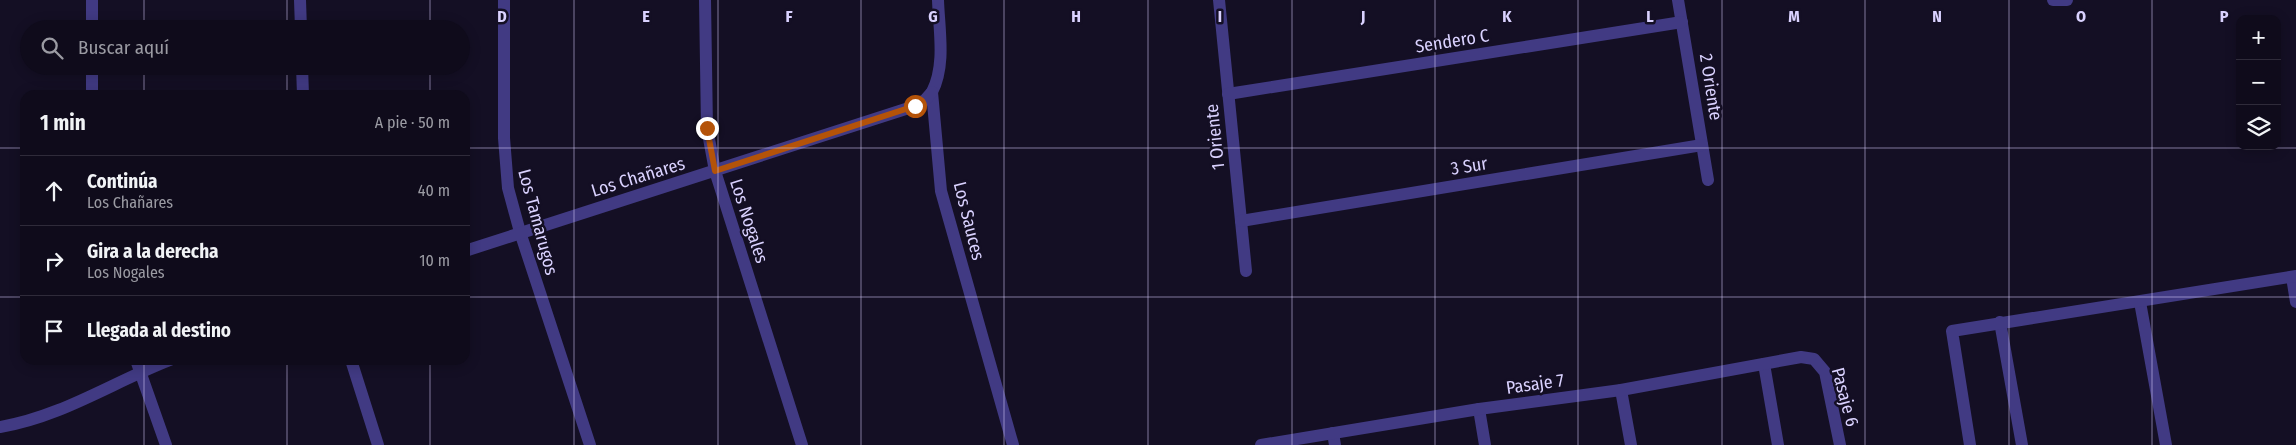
<!DOCTYPE html>
<html lang="es">
<meta charset="utf-8">
<style>
:root{--surface:#0f0b1b;--page:#1d1928;--text:#f1f3f6;--muted:#9b9ba3;--line:#2f2b3a}
body{margin:0;font-family:"Fira Sans Condensed",sans-serif;background:var(--page);color:var(--text)}
.controls{position:absolute;right:15px;top:15px;display:grid;overflow:hidden;border-radius:10px;box-shadow:0 2px 12px #0003}
.controls button{width:45px;height:45px;display:grid;place-items:center;padding:0;border:0;border-bottom:1px solid var(--line);background:var(--surface);color:var(--text);font:25px sans-serif}
.stop{position:absolute;width:15px;height:15px;margin:-11px;border:4px solid #b45309;border-radius:50%;background:#fff}
.stop.end{background:#b45309;border-color:#fff;box-shadow:0 1px 5px #0008}
.list{margin:0;padding:0;list-style:none}
h2{display:flex;justify-content:space-between;align-items:center;height:65px;margin:0;padding:0 20px;font-size:21px}
h2 small{font-size:16px;font-weight:400;color:var(--muted)}
.list li{display:grid;grid-template-columns:32px 1fr auto;gap:15px;align-items:center;box-sizing:border-box;height:70px;padding:0 20px;border-top:1px solid var(--line)}
.list b{display:block;font-size:19px;white-space:nowrap}
.list p{margin:0;font-size:16px;white-space:nowrap;color:var(--muted)}
.list em{font-size:16px;font-style:normal;color:var(--muted)}
.icon{flex:none;width:28px;height:28px;fill:none;stroke:currentColor;stroke-width:2;stroke-linecap:round;stroke-linejoin:round}
.map{position:relative;flex:none;width:2296px;height:445px;overflow:hidden}
.search{position:absolute;background:var(--surface);box-shadow:0 2px 12px #0003;left:20px;top:20px;width:450px;height:55px;display:flex;align-items:center;gap:12px;box-sizing:border-box;padding:0 18px;border-radius:28px;color:var(--muted);font-size:19px}
.panel{position:absolute;background:var(--surface);box-shadow:0 2px 12px #0003;left:20px;top:90px;width:450px;height:275px;border-radius:15px}
.map>svg:first-child{display:block}
.lines{fill:none;stroke-linecap:round;stroke-linejoin:round}
.minor{stroke:#413a83;stroke-width:12}
.route{stroke:#b45309;stroke-width:6}
.grid{fill:none;stroke:#dad2ff;stroke-width:1;stroke-opacity:0.55}
.labels{text-anchor:middle;dominant-baseline:central;stroke-width:5;stroke-linejoin:round;paint-order:stroke}
.street-label{font-size:18px;fill:#dad2ff;stroke:#140f24}
.grid-label{font-size:16px;text-anchor:middle;font-weight:bold;fill:#dad2ff;stroke:#140f24;stroke-width:5;stroke-linejoin:round;paint-order:stroke}
</style>
<div class="map">
<svg width="2296" height="445" viewBox="0 0 2296 445">
<rect width="100%" height="100%" fill="#140f24"/>
<g class="lines">
<!-- minor -->
<g class="minor">
<path d="M300,0L301,29"/>
<path d="M504,0V138L508,188L520,232L590,445"/>
<path d="M705,0L707,128L715,171L802,445"/>
<path d="M938,0C939,30 946,65 932,92L941,191L1013,445"/>
<path d="M1219,0L1246,271"/>
<path d="M1678,0L1708,180"/>
<path d="M2053,0H2067"/>
<path d="M92,29V0"/>
<path d="M302,66L303,95"/>
<path d="M1228,94L1682,22"/>
<path d="M92,95V66"/>
<path d="M1241,221L1702,145"/>
<path d="M465,251L915,106L925,100L932,92"/>
<path d="M2292,277L2296,302"/>
<path d="M2140,302L2166,445"/>
<path d="M2000,322L2022,445"/>
<path d="M136,360L166,445"/>
<path d="M351,360L378,445"/>
<path d="M1764,364L1778,445"/>
<path d="M1621,390L1631,445"/>
<path d="M1479,409L1485,445"/>
<path d="M0,427C61,417 113,382 170,360"/>
<path d="M1333,433L1335,445"/>
<path d="M1261,445L1479,409L1621,390L1801,357L1814,359L1825,372L1840,445"/>
<path d="M1970,445L1952,331L2296,276"/>
</g>
</g>
<g class="lines">
<!-- route -->
<path class="route" d="M707,128L715,171L915,106"/>
</g>
<!-- grid -->
<path class="grid" d="M144,0V29M287,0V29M430,0V29M574,0V445M718,0V445M861,0V445M1004,0V445M1148,0V445M1292,0V445M1435,0V445M1578,0V445M1722,0V445M1865,0V445M2009,0V445M2152,0V445M144,66V95M287,66V95M430,66V95M0,148H25M465,148H2296M0,297H25M465,297H2296M144,360V445M287,360V445M430,360V445"/>
<g class="labels">
<!-- street labels -->
<g class="street-label">
<text transform="translate(1452 41) rotate(-9)">Sendero C</text>
<text transform="translate(1711 87) rotate(81)">2 Oriente</text>
<text transform="translate(1215 137) rotate(-96)">1 Oriente</text>
<text transform="translate(1469 166) rotate(-9)">3 Sur</text>
<text transform="translate(638 177) rotate(-17)">Los Chañares</text>
<text transform="translate(749 221) rotate(72)">Los Nogales</text>
<text transform="translate(969 221) rotate(76)">Los Sauces</text>
<text transform="translate(538 222) rotate(75)">Los Tamarugos</text>
<text transform="translate(1535 384) rotate(-8)">Pasaje 7</text>
<text transform="translate(1845 397) rotate(75)">Pasaje 6</text>
</g>
</g>
<g class="grid-label">
<text x="502" y="22">D</text>
<text x="646" y="22">E</text>
<text x="789" y="22">F</text>
<text x="933" y="22">G</text>
<text x="1076" y="22">H</text>
<text x="1220" y="22">I</text>
<text x="1363" y="22">J</text>
<text x="1507" y="22">K</text>
<text x="1650" y="22">L</text>
<text x="1794" y="22">M</text>
<text x="1937" y="22">N</text>
<text x="2081" y="22">O</text>
<text x="2224" y="22">P</text>
</g>
</svg>
<div class="controls">
<button>+</button>
<button>−</button>
<button><svg class="icon" aria-label="layers" viewBox="0 0 24 24"><path d="M12 4l9 5-9 5-9-5zM3 14l9 5 9-5"/></svg></button>
</div>
<div class="stop" style="left:915px;top:106px"></div>
<div class="stop end" style="left:707px;top:128px"></div>
<div class="search"><svg class="icon" aria-label="search" viewBox="0 0 24 24"><circle cx="10" cy="10" r="6"/><path d="M15 15l6 6"/></svg>Buscar aquí</div>
<section class="panel">
<h2>1 min<small>A pie · 50 m</small></h2>
<ul class="list">
<li><svg class="icon" aria-label="ahead" viewBox="0 0 24 24"><path d="M12 20V5M6 11l6-6 6 6"/></svg><div><b>Continúa</b><p>Los Chañares</p></div><em>40 m</em></li>
<li><svg class="icon" aria-label="right" viewBox="0 0 24 24"><path d="M7 20v-9h11M14 6l5 5-5 5"/></svg><div><b>Gira a la derecha</b><p>Los Nogales</p></div><em>10 m</em></li>
<li><svg class="icon" aria-label="arrive" viewBox="0 0 24 24"><path d="M6 21V4h12l-3 4 3 4H6"/></svg><div><b>Llegada al destino</b></div></li>
</ul>
</section>
</div>
